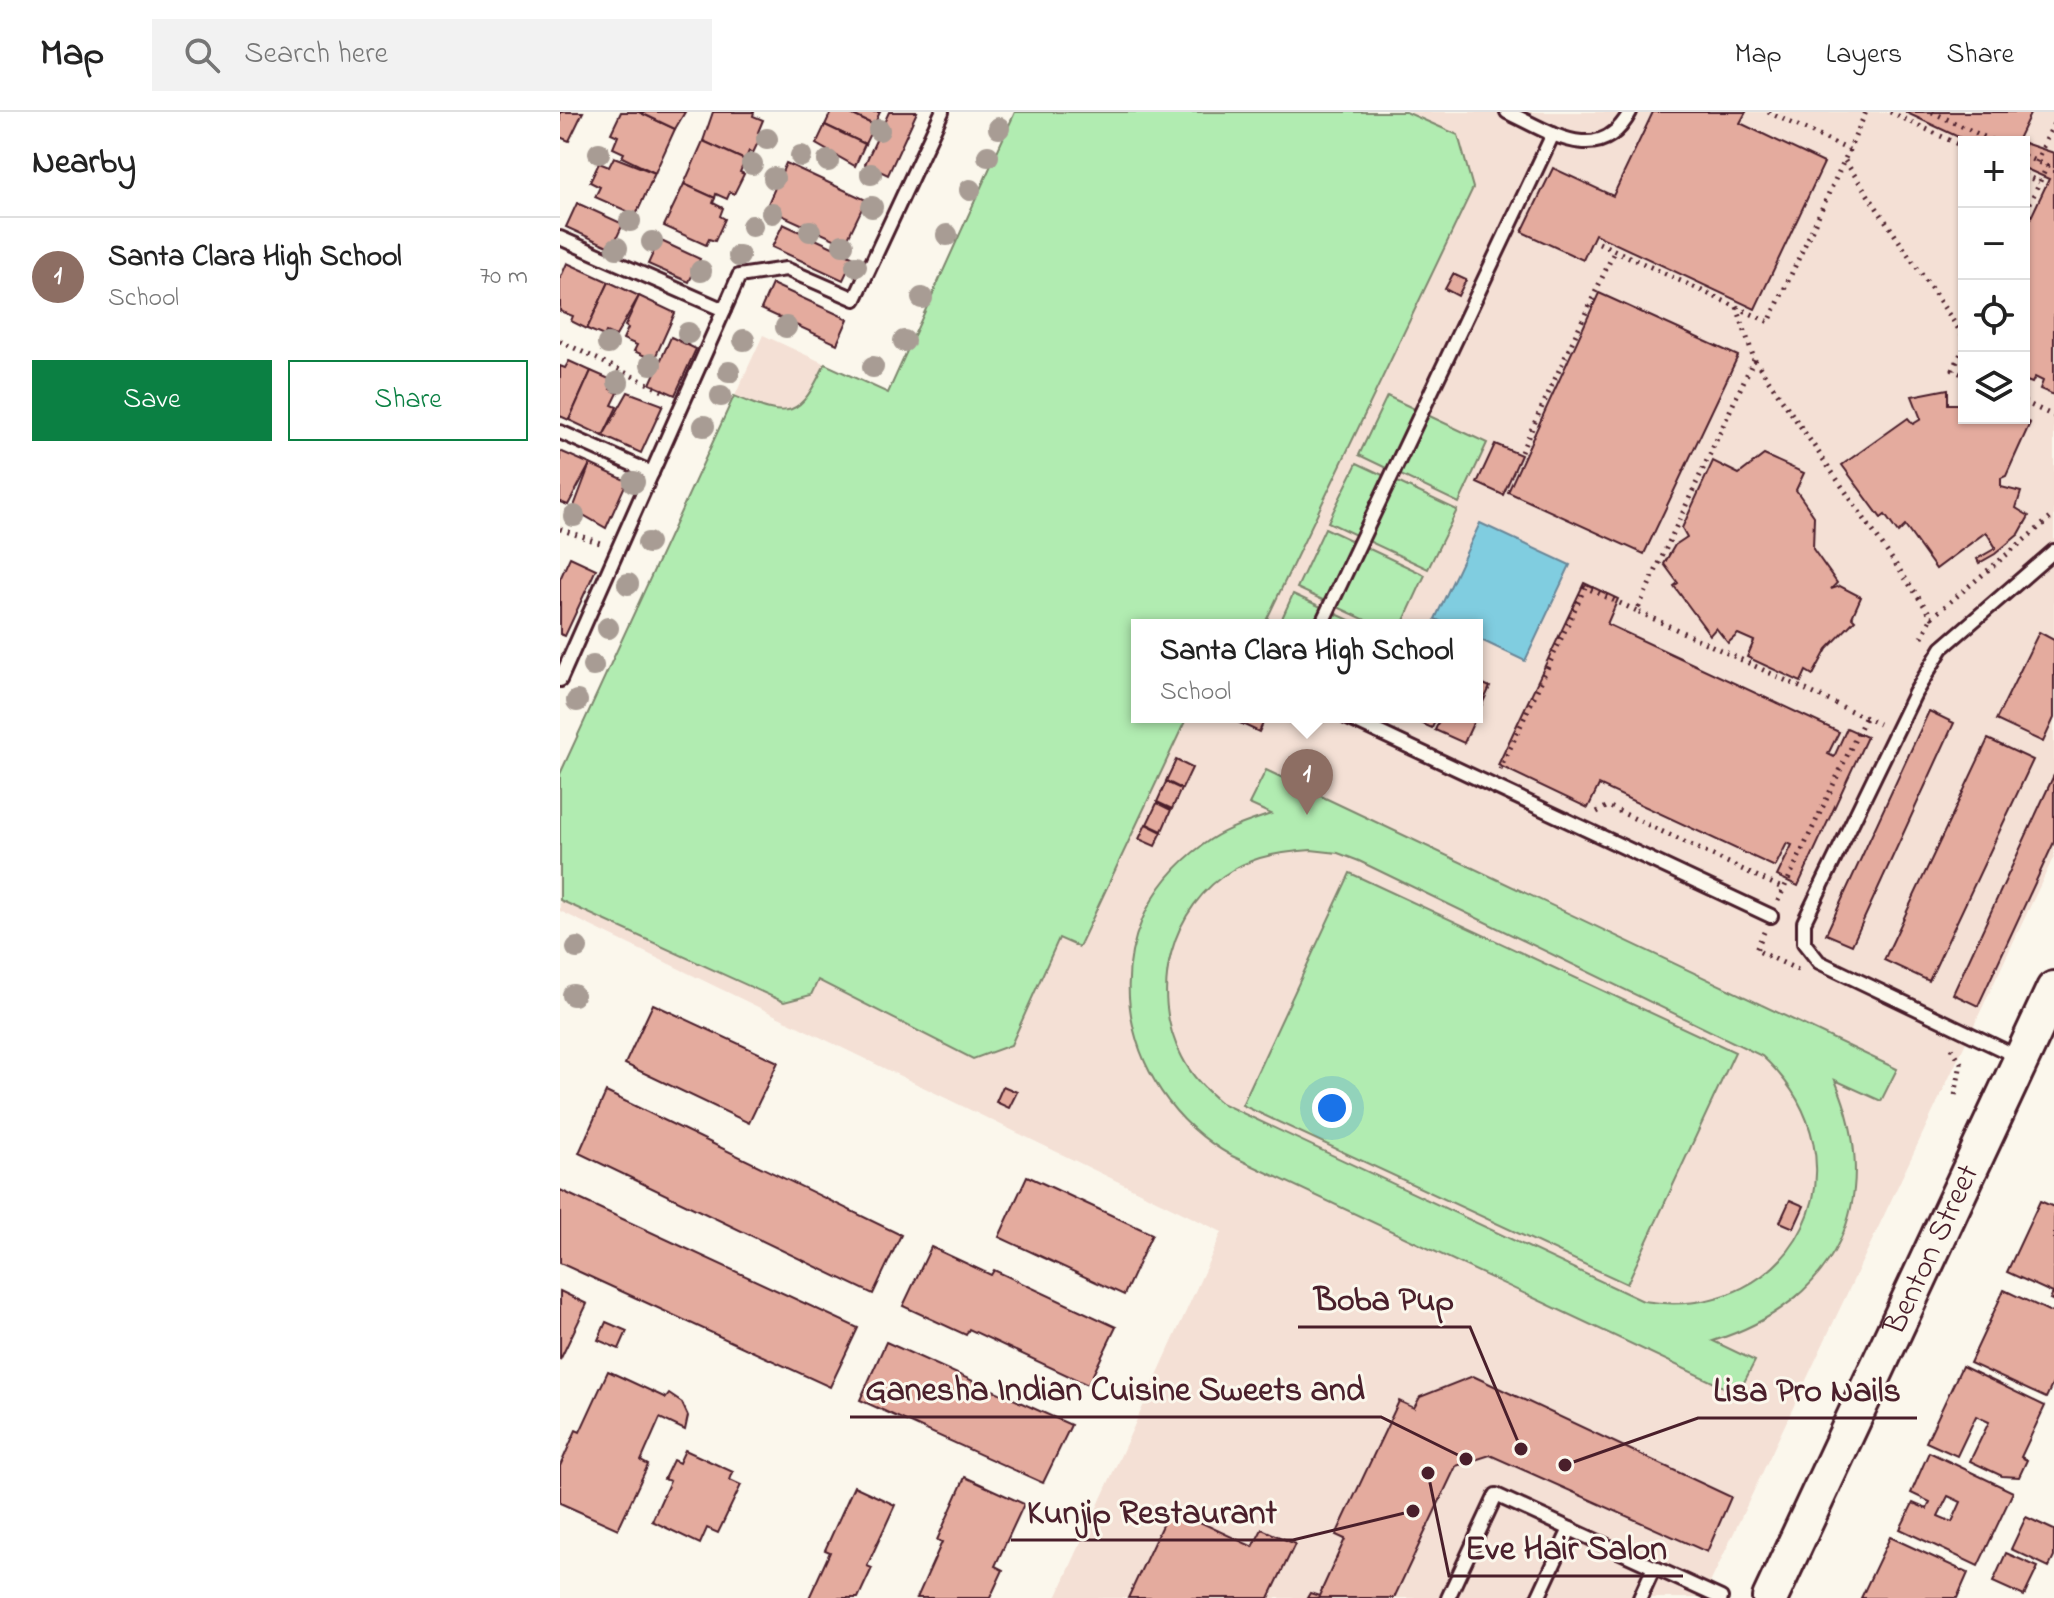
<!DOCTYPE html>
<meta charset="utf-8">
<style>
:root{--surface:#fff;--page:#f2f2f2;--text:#222;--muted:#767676;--line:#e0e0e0;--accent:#0b8043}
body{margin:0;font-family:"Indie Flower",sans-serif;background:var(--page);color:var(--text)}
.controls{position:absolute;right:24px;top:24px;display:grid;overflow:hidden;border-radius:0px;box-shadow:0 2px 6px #0004}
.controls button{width:72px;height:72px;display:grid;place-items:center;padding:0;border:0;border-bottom:2px solid var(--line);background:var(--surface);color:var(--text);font:40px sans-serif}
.you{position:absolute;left:772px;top:996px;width:28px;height:28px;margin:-20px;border:6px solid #fff;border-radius:50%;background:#1a73e8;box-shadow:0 0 0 12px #1a73e833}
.badge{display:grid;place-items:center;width:52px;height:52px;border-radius:50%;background:var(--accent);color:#fff;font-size:26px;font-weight:700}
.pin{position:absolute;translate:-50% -66px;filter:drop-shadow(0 2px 4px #0008)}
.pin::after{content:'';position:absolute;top:42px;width:28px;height:24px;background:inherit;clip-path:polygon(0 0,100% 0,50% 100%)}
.popup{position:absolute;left:571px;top:507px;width:352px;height:104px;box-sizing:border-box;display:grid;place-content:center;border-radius:0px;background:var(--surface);filter:drop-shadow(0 2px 6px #0005);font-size:26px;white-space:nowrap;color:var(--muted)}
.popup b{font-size:30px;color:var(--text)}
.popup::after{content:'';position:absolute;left:50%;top:100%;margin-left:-16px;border:16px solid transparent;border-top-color:var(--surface)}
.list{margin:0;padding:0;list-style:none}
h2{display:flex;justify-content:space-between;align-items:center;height:104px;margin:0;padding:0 32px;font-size:34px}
h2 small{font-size:26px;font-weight:400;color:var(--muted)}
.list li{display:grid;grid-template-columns:52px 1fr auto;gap:24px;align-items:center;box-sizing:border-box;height:120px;padding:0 32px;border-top:2px solid var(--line)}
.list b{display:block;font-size:30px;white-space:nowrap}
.list p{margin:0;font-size:26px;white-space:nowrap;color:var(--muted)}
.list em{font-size:26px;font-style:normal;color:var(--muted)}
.actions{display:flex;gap:16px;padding:24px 32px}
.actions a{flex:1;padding:18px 0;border:2px solid var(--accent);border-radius:0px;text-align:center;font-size:28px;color:var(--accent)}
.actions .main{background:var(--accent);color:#fff}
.icon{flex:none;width:44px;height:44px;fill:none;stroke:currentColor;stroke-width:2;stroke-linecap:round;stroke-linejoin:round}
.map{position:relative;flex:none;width:1494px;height:1486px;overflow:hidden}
header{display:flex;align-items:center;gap:48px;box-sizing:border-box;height:112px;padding:0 40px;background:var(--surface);border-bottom:2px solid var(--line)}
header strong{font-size:38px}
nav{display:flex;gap:44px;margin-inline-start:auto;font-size:28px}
.search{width:560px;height:72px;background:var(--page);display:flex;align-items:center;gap:20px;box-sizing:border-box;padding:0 28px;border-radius:0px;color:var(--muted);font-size:30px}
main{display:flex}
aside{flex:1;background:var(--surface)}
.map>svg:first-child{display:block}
.built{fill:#f4e0d5;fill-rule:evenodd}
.green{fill:#b1ecb1;stroke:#7e866e;stroke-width:2;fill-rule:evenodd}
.water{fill:#80cde0;stroke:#6a8798;stroke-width:2}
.building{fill:#e4ab9e;stroke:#4a1f2b;stroke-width:2;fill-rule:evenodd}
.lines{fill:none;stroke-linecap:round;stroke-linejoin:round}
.lane-casing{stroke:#4a1f2b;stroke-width:18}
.secondary-casing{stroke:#4a1f2b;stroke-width:40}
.path{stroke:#4a1f2b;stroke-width:5;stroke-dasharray:2 6;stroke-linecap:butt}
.lane{stroke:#fbf7ec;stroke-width:12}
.secondary{stroke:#fbf7ec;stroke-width:34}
.tree{fill:#a89c94}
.labels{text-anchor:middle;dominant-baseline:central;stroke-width:6;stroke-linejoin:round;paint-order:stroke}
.street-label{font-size:32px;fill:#4a1f2b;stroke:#fbf7ec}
.leader{fill:none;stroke:#4a1f2b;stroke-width:3}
.callout-dot{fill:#4a1f2b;stroke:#fbf7ec;stroke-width:3}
.callout-label{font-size:34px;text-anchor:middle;font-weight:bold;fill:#4a1f2b;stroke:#fbf7ec;stroke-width:6;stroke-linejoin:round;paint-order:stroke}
</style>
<header>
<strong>Map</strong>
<div class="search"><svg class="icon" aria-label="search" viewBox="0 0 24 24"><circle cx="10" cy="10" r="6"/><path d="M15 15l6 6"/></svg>Search here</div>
<nav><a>Map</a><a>Layers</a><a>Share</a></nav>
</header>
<main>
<aside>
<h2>Nearby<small></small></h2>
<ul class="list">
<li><span class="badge" style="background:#8d6e63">1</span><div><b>Santa Clara High School</b><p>School</p></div><em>70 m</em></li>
</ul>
<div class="actions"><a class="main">Save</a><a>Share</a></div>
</aside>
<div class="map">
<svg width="1494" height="1486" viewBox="0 0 1494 1486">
<rect width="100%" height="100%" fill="#fbf7ec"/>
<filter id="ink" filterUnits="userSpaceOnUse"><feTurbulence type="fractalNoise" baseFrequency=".0125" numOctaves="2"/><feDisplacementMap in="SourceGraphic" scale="16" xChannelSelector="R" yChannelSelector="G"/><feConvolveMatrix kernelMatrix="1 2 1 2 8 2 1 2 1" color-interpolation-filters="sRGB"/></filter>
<g filter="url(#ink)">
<!-- built -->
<path class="built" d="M455,0H1494V744L1143,1486H496L662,1120L0,799V662L203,223L328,281ZM1404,30H1464V306H1404ZM577,513H917V605H577Z"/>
<!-- green -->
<g class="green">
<path d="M455,0H846L898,23L913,76L704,513H577V605H627L519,835L499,826L451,933L413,947L258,868L251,883L224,890L0,788V662L174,284C231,308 239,306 265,252L328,281Z"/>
<path d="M827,284L927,331L899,391L799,343Z"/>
<path d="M797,351L897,398L868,457L768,410Z"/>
<path d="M765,416L865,463L842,513H816L737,476Z"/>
<path d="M733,482L800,513H719Z"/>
<path d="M706,658L1337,957L1321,989L1275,968C1326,1088 1277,1190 1153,1229L1195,1249L1178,1282L672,1044C554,979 527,816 644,732C664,717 688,710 711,702L689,692ZM751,738L778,741L799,749L1202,944C1316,1049 1237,1213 1083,1189L661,991C645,977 632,965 622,945C588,882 610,793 674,757C699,743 724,740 751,738Z"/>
<path d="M790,761L1175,940L1067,1172L682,993Z"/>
</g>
<!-- water -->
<path class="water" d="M920,411L1010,453L965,549L917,526V513H889L875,507Z"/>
<!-- building -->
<g class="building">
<path d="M0,0H23L9,29L0,25Z"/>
<path d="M61,0H79L115,17L95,61L62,45L64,41L53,36L58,24L51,21Z"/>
<path d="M79,0H125L115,17Z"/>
<path d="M153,0H194L193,4L203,8L198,20L202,22L193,41L189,39L185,48L143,29Z"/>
<path d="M271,0H287L314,13L305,32L265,13Z"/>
<path d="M287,0H320L314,13Z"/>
<path d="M329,0H357L328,63L305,52Z"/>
<path d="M1093,0H1186L1180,11L1264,51L1195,197L1035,122L1023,148L962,120L993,56L1053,84Z"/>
<path d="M1345,0H1471L1458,27L1463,30H1409Z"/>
<path d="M265,13L305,32L295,54L256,32Z"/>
<path d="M143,29L185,48L180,60L184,62L174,82L170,80L167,87L156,82L155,86L124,72Z"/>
<path d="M1464,31L1494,41V283L1480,277L1483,269L1475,265L1472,271L1464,268V120L1489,67L1464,56Z"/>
<path d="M54,45L95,61L76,103L35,85L40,75L30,70L39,51L49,55Z"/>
<path d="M226,51L306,88L285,132L206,96Z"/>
<path d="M124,72L155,86L153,91L163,96L160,104L165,107L155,129L149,127L146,133L104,114Z"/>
<path d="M17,91L63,112L52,136L6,115Z"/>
<path d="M223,112L294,145L283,168L212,135Z"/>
<path d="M99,128L140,147L129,170L88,152Z"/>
<path d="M7,151L49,170L27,217L11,209L13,204L0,199V167Z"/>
<path d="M893,162L906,168L898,184L885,177Z"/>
<path d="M49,170L79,184L56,224L46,220L44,224L27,217Z"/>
<path d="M212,172L288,207L277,232L201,197Z"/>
<path d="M1039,181L1178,244L1084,442L948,380Z"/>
<path d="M79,184L115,201L94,248L74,239L77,233L63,227L68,216L65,214Z"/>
<path d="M111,225L136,237L115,283L90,272Z"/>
<path d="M9,249L31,259L9,308L0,304V254L5,256Z"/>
<path d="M31,259L54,269L50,277L58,281L52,293L57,295L43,324L9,308Z"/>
<path d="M1388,277V292H1404V306H1459L1470,311L1446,364L1441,366V375L1461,380L1456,396L1469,404L1459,422L1435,442L1419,451L1417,447L1436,436L1426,420L1376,457L1345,414L1338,421L1325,403L1321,406L1282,353L1348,306L1353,312L1361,307L1352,284Z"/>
<path d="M68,280L103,293L81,341L43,324Z"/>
<path d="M935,332L961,343L943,383L917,371Z"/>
<path d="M0,339L30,352L8,393L0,390Z"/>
<path d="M1204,343L1244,361L1236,378L1254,404L1253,437L1277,471L1271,477L1280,474L1301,485L1292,505L1295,508L1267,537L1253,563L1246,559L1241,570L1187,545L1194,529L1178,522L1168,531L1156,516L1150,523L1114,474L1118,471L1104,452L1115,433L1127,425L1122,416L1153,349L1179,362Z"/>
<path d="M30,352L67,369L46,416L13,397Z"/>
<path d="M10,445L36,457L5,524L0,522V467Z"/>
<path d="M1024,471L1058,487L1047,512L1279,620L1268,642L1274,645L1287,616L1307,625L1238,774L1217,764L1232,733L1227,731L1215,755L1039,673L1028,696L938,653Z"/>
<path d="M1479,520L1494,528V606L1483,630L1436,608Z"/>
<path d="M917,569L930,575L917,603Z"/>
<path d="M1369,599L1394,611L1292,833L1266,822Z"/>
<path d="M667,605H706L699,620Z"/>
<path d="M847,605H877L872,616Z"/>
<path d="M881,605H916L904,631L875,618Z"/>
<path d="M1428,627L1473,648L1369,869L1324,848Z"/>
<path d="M616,648L632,656L622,677L606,669Z"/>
<path d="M1494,663V730L1418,894L1393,882Z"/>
<path d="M606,670L621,677L612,697L597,690Z"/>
<path d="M597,691L611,698L602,719L587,712Z"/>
<path d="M586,712L602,720L595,734L579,727Z"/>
<path d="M93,892L218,950L189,1011L65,952Z"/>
<path d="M443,974L457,980L449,996L436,990Z"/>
<path d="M46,980L341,1123L313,1182L19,1041Z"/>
<path d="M467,1064L592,1122L564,1183L439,1125Z"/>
<path d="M0,1078L298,1216L270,1275L0,1151Z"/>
<path d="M1230,1088L1244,1094L1234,1116L1220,1110Z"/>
<path d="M1480,1089L1494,1095V1189L1490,1187L1493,1181L1447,1160Z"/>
<path d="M371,1135L431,1163L434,1158L556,1215L528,1273L409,1217L406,1223L343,1194Z"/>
<path d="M1444,1178L1491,1200L1494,1198V1269L1486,1286L1410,1251Z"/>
<path d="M0,1179L27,1192L0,1248Z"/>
<path d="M46,1210L67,1219L59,1237L38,1228Z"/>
<path d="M326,1230L511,1313L483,1371L300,1288Z"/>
<path d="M1402,1254L1485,1294L1461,1345L1467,1348L1459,1365L1442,1364L1410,1349L1429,1310L1416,1304L1397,1344L1366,1330Z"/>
<path d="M48,1259L106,1286L109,1282L122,1291L128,1304L125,1318L100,1306L81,1349L88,1353L58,1417L0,1391V1354L16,1318L20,1320Z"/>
<path d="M913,1264L1171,1385L1147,1440L930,1343L896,1354L834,1486H747L750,1481L759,1484L785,1427L776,1423L839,1289L854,1296L860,1285Z"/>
<path d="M125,1338L173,1360L170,1368L181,1373L158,1421L147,1416L140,1432L92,1409L110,1369L104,1367L113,1348L119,1351Z"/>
<path d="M1369,1340L1453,1380L1418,1454L1340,1417L1353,1391L1367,1397L1370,1390L1351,1381ZM1388,1384L1401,1390L1392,1410L1378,1404Z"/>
<path d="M405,1365L464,1392L435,1454L443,1458L430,1486H357L382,1430L377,1428Z"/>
<path d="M294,1374L335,1393L307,1454L312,1456L298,1486H249L270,1440L265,1438Z"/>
<path d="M610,1396L693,1435L702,1417L735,1432L709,1486H568Z"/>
<path d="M1466,1405L1494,1418V1445L1489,1455L1451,1437Z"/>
<path d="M1330,1425L1408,1461L1397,1486H1301Z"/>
<path d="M1446,1441L1478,1455L1464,1484L1433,1470Z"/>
</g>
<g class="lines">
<defs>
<g id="lane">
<path d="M947,0C988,19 1040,57 1070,0"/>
<path d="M0,126L164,198L0,568"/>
<path d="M164,198L179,164L226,157L295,187L382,0"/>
<path d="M0,320L92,361"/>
<path d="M761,513L993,22"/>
<path d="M786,605L1211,804"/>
<path d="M1458,945L1259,850L1244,831V810L1355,581L1382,536L1494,439"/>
<path d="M888,1486L936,1383L1161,1486"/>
<path d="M978,1486L1010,1417"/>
<path d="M1080,1486L1094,1455"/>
</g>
<g id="secondary">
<path id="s1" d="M1210,1486L1494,877"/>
</g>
</defs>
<!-- lane casing -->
<use href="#lane" class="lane-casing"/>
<!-- secondary casing -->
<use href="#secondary" class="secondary-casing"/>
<!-- path -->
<g class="path">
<path d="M1208,0L1289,38L1306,0"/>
<path d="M1330,0L1404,35"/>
<path d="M1372,0L1435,30"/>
<path d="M1464,44L1487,54L1464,104"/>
<path d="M1285,49L1404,225"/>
<path d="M1476,50L1494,11"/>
<path d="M1464,63L1479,70"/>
<path d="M1039,131L1209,210L1289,38"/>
<path d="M1177,195L1194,247L1372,505L1494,403"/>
<path d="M0,229L107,281"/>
<path d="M1404,235L1393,258L1404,263"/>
<path d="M1194,247L1077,499L1319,612"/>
<path d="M1464,290L1494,304"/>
<path d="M961,340L1055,138"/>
<path d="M0,417L40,431"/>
<path d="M1362,525L1372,505"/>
<path d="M940,658L1025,475L1077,499"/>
<path d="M1037,700L1048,694L1224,777"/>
<path d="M1218,789L1305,606"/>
<path d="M1204,820L1196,838L1238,858"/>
<path d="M1392,936L1401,951L1395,984"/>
</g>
<!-- lane -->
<use href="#lane" class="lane"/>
<!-- secondary -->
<use href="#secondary" class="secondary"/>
</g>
<!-- trees -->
<g class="tree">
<circle cx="439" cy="16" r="11"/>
<circle cx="319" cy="18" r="11"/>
<circle cx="207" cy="27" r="11"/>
<circle cx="39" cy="41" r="11"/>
<circle cx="241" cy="44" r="11"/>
<circle cx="428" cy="44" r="11"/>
<circle cx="268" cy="49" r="11"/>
<circle cx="192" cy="52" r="11"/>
<circle cx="311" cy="62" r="11"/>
<circle cx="214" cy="66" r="11"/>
<circle cx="410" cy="78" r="11"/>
<circle cx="312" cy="95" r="11"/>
<circle cx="212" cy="101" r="11"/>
<circle cx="70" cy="109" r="11"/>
<circle cx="192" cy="114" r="11"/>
<circle cx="250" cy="119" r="11"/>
<circle cx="387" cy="123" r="11"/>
<circle cx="92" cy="130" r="11"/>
<circle cx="283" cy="133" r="11"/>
<circle cx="57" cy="136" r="11"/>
<circle cx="179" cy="144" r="11"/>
<circle cx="296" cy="154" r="11"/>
<circle cx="141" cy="159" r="11"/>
<circle cx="362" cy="186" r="11"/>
<circle cx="226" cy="215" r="11"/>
<circle cx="128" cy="221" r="11"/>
<circle cx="184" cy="228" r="11"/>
<circle cx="344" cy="229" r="11"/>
<circle cx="48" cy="232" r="11"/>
<circle cx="91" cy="252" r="11"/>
<circle cx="313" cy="255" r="11"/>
<circle cx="169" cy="260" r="11"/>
<circle cx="58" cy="270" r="11"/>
<circle cx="161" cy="284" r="11"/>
<circle cx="144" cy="314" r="11"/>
<circle cx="74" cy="370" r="11"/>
<circle cx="14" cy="404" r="11"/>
<circle cx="88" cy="431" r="11"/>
<circle cx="68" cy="472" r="11"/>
<circle cx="48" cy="516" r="11"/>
<circle cx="33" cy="554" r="11"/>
<circle cx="17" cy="589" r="11"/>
<circle cx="17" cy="836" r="11"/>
<circle cx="13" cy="883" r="11"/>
</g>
</g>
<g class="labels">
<!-- street labels -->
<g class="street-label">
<text stroke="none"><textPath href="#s1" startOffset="384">Benton Street</textPath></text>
</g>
</g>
<!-- callouts -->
<path class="leader" d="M961 1337L910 1215H738M906 1347L821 1305H290M1005 1353L1138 1306H1357M853 1399L733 1428H451M868 1361L889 1464H1123"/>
<g class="callout-dot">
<circle cx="961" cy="1337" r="8"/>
<circle cx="906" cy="1347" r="8"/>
<circle cx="1005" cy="1353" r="8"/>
<circle cx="853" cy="1399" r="8"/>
<circle cx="868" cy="1361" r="8"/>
</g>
<g class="callout-label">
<text x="824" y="1198">Boba Pup</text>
<text x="555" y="1288">Ganesha Indian Cuisine Sweets and</text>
<text x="1247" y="1289">Lisa Pro Nails</text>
<text x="592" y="1411">Kunjip Restaurant</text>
<text x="1006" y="1447">Eve Hair Salon</text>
</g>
</svg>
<div class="controls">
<button>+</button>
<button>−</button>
<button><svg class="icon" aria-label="locate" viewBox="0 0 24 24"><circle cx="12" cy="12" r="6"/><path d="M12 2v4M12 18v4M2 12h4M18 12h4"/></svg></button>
<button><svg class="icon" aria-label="layers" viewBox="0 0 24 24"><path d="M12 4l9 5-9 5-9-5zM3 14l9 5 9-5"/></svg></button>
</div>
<div class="you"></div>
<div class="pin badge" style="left:747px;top:703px;background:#8d6e63">1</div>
<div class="popup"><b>Santa Clara High School</b>School</div>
</div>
</main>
